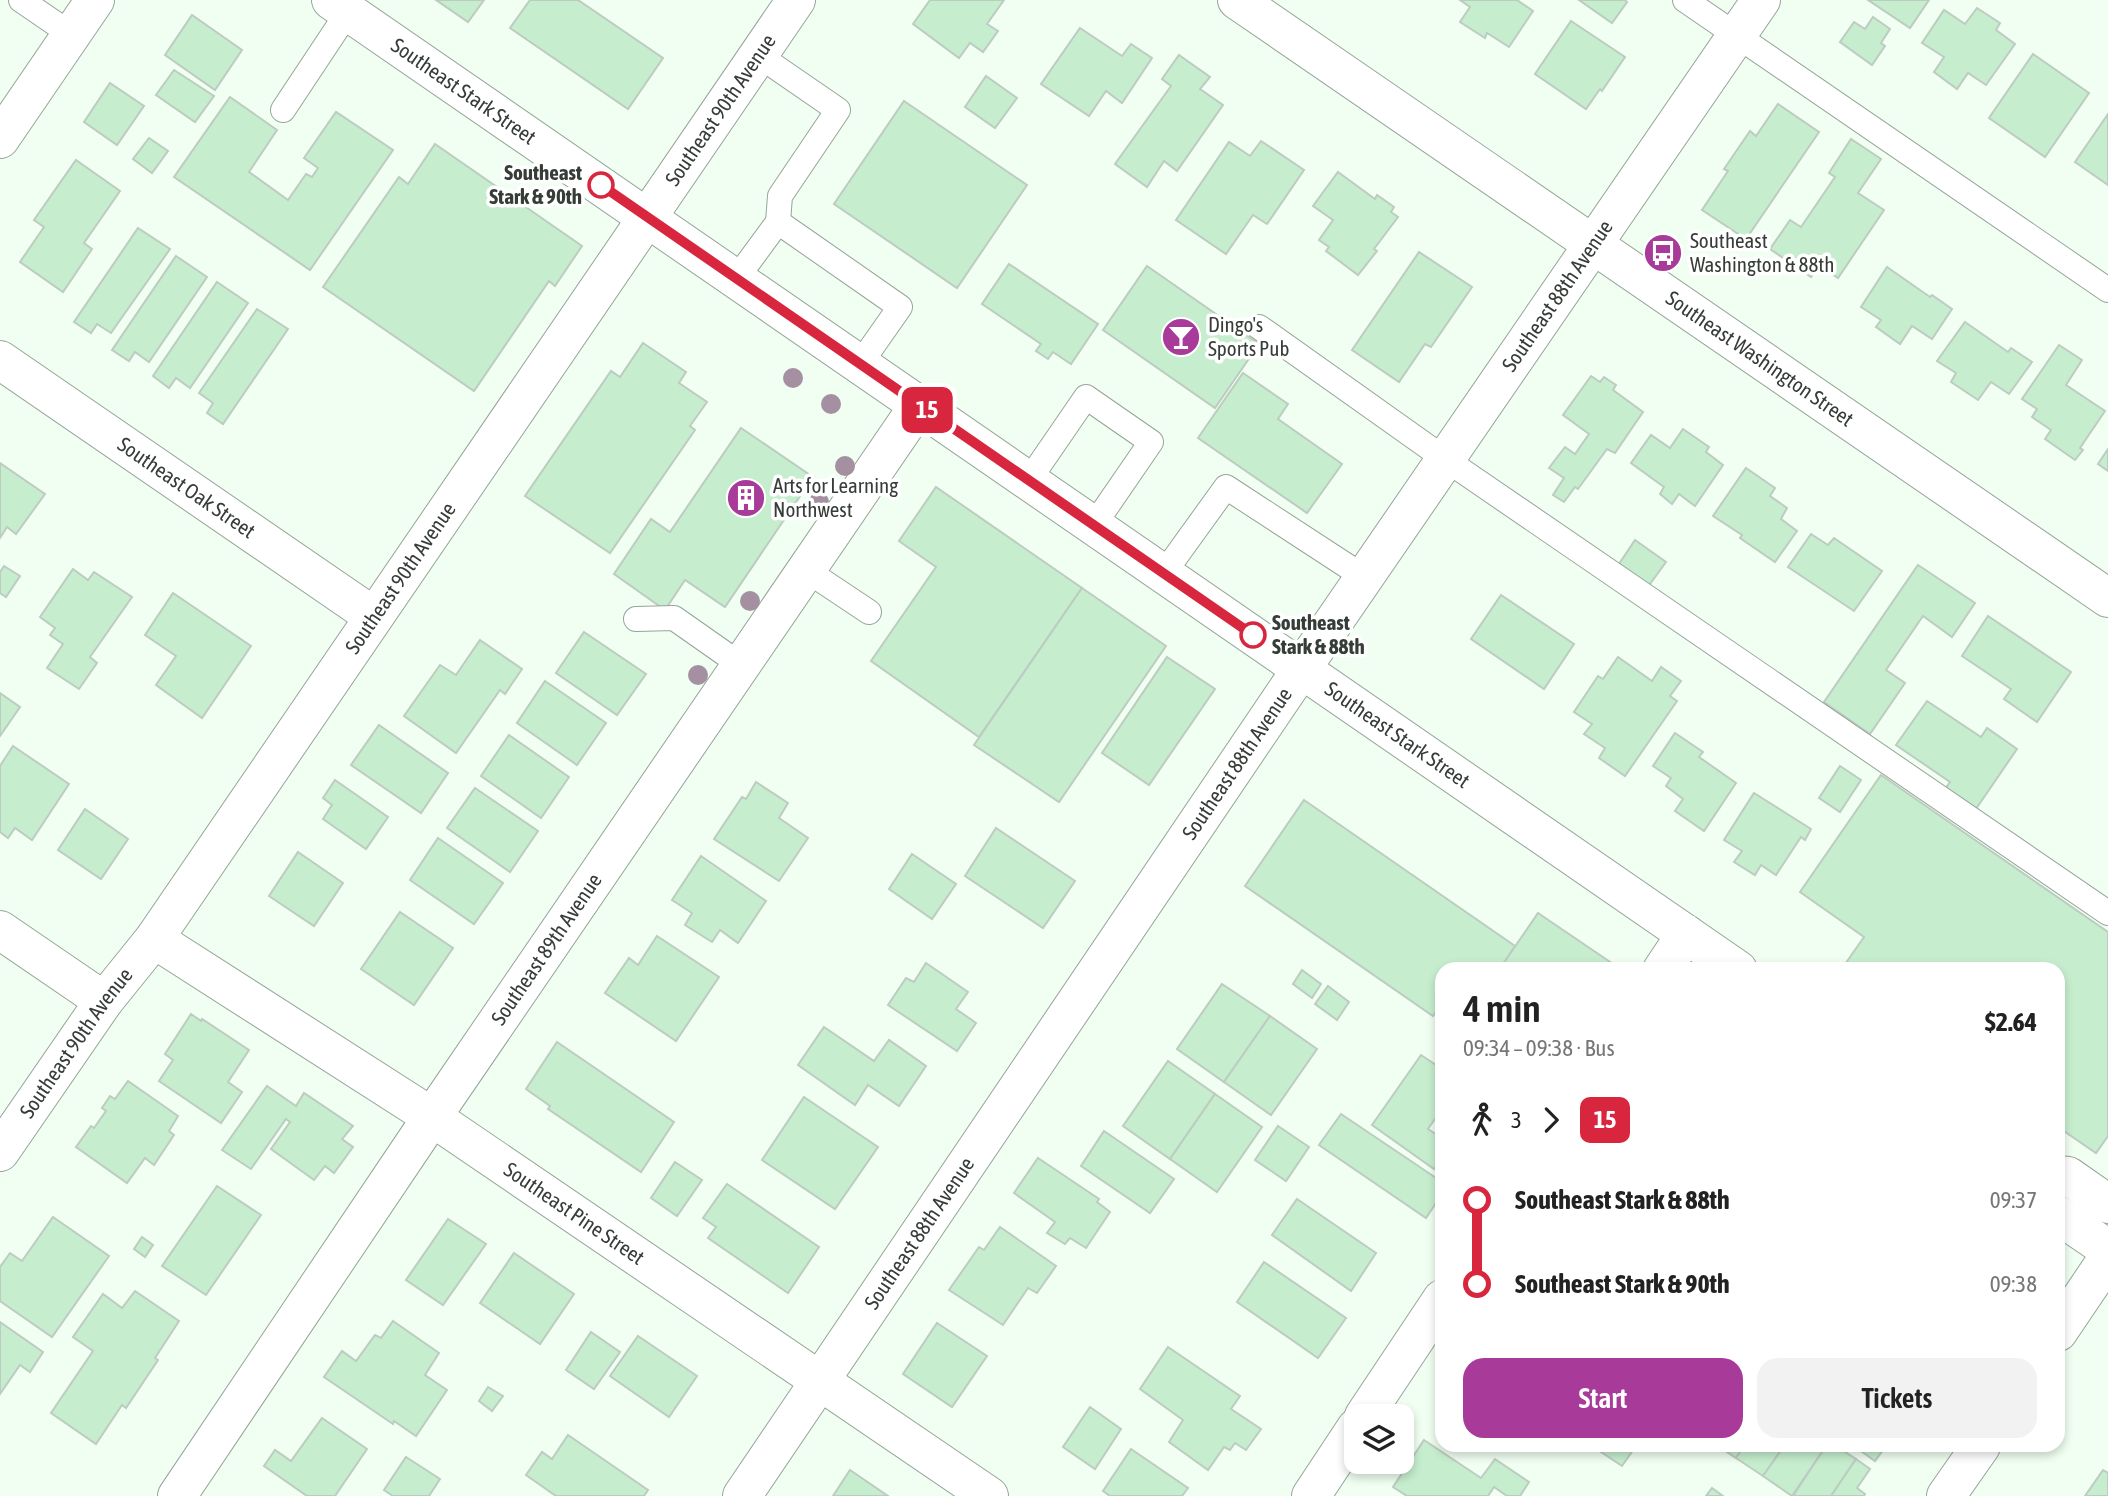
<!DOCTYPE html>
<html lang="en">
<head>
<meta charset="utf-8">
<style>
  :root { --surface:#fff; --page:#f2f2f2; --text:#222; --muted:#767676; --accent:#a83b9a }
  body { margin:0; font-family:"Asap Condensed",sans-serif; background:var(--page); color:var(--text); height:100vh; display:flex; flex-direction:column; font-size:26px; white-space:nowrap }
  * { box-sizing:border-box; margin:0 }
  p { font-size:23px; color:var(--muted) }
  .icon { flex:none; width:38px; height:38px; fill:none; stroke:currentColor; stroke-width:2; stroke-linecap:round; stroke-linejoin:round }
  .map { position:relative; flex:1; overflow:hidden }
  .side { position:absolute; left:1435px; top:962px; width:630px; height:490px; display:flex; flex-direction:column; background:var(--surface); border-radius:21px; box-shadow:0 4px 10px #0003 }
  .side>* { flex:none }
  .badge { padding:0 14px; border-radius:10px; font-size:24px; line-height:46px }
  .tools { position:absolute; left:1344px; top:1404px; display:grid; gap:14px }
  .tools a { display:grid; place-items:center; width:70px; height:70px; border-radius:14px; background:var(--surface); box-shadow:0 4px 10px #0003; font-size:35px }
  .map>.badge { position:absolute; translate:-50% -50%; box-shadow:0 0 0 4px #fff }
  .legs { display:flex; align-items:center; gap:10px; height:77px; padding:0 28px; font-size:23px }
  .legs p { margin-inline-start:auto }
  .headline { display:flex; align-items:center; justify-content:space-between; height:119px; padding:0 28px }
  h1 { font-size:38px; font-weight:600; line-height:52px }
  .action { display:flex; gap:14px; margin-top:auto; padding:14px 28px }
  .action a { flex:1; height:80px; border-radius:21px; background:var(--accent); color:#fff; font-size:28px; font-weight:600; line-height:80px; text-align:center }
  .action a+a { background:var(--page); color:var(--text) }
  ul { padding:0 28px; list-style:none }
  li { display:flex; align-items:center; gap:24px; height:84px; font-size:26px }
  li i { display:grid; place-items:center; width:10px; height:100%; margin:0 9px; background:currentColor }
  li i::after { content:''; width:18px; height:18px; margin:-9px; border:5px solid; border-radius:50%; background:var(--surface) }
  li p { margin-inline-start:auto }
  li:first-child i { background:linear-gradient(#0000 50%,currentColor 0) }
  li:last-child i { background:linear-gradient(currentColor 50%,#0000 0) }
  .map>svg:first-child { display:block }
</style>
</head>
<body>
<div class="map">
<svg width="2108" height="1496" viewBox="0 0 2108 1496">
  <rect width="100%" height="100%" fill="#f0fff2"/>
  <!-- building -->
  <g fill="#c6eece" stroke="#bdccc0" stroke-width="2">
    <polygon points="436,0 484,0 468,22"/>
    <polygon points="530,0 578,0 663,58 628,109 510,28"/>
    <polygon points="930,0 1004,0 987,24 998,31 983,52 970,43 959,58 913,24"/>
    <polygon points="1460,0 1517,0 1533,11 1509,47 1487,33 1485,38 1460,22 1470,7"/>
    <polygon points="1579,0 1625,0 1627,2 1612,23"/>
    <polygon points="1868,0 1929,0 1910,28"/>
    <polygon points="1977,8 2000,23 1996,30 2015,44 1986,85 1968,73 1957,89 1934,72 1944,57 1922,43 1944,10 1965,24"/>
    <polygon points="192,15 242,50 215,90 165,55"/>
    <polygon points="1873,17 1890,29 1881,43 1885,46 1872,65 1840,42 1854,22 1865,29"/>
    <polygon points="1571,21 1625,57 1602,91 1600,89 1586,109 1535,74"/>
    <polygon points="1080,28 1122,56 1131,44 1152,58 1122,103 1106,91 1089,116 1041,84"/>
    <polygon points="2033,54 2089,93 2045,157 1989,118"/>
    <polygon points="1179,55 1210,77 1200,89 1223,105 1177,171 1164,161 1147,187 1115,164 1171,86 1162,79"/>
    <polygon points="174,70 214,96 195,122 156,95"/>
    <polygon points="986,76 1017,98 995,128 965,107"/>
    <polygon points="110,83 144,106 117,145 84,122"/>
    <polygon points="230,97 277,130 249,172 288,200 306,174 312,177 318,168 304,158 336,112 393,150 310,270 174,177"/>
    <polygon points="904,101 1027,185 957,288 834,204"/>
    <polygon points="1778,104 1819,132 1746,239 1702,210 1728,171 1724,169 1750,131 1756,136"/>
    <polygon points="2108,114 2108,185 2075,162"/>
    <polygon points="149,138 168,151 152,173 133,159"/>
    <polygon points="1851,139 1881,159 1858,193 1884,210 1838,278 1819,265 1811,277 1770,249 1790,220 1801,227 1835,177 1829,173"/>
    <polygon points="1261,141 1304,170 1267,224 1253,215 1226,254 1176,220 1229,142 1250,156"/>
    <polygon points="435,144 582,246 555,286 549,281 474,391 323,287 399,177 408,184"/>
    <polygon points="76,160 120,191 84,243 92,249 63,292 20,262 44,227 34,220"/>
    <polygon points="1338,172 1375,199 1377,195 1394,207 1391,212 1398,217 1374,249 1377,251 1358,275 1326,251 1329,247 1319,240 1333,220 1313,206"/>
    <polygon points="138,228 170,249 111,333 97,324 91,333 74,322"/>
    <polygon points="1419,252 1472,287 1431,347 1425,344 1399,382 1352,350"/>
    <polygon points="176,256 207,277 149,362 135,352 129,361 112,350"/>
    <polygon points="1009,264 1098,324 1071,364 1053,352 1048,359 1036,351 1041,344 982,304"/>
    <polygon points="1147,266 1259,344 1215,408 1103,330"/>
    <polygon points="1887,267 1930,297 1932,295 1952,309 1932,339 1912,326 1900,344 1876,327 1881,320 1861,307"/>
    <polygon points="217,282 248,303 190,388 176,378 169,388 153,376"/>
    <polygon points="257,309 288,329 223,424 207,413 213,403 199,393"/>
    <polygon points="1965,322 2008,352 2011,348 2032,362 2009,394 1991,382 1978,400 1951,382 1956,373 1937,361"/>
    <polygon points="643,343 686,372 679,383 707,402 690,426 695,430 610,553 525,496 611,371 620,377"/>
    <polygon points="2059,345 2082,360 2066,385 2105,411 2080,448 2083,450 2075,460 2045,439 2051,430 2032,417 2037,409 2022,399"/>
    <polygon points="1243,373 1288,404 1278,419 1342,464 1307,513 1198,438"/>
    <polygon points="1591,376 1600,382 1604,377 1616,385 1613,390 1643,412 1615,453 1607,449 1578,489 1575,487 1564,502 1553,495 1564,478 1549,468 1565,447 1575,454 1589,434 1563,415"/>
    <polygon points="741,428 813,477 725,607 685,580 665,610 614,574 651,519 670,532"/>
    <polygon points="1683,429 1709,447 1706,452 1723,465 1695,506 1679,494 1672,504 1660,494 1664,487 1631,463 1651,435 1670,448"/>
    <polygon points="2108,449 2108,471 2098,464"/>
    <polygon points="0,463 45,494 16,534 7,527 0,538"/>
    <polygon points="1746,468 1775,488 1770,496 1787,508 1781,519 1797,531 1775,562 1740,538 1742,535 1713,516"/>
    <polygon points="936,487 1082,588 979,737 871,661 936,567 899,541"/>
    <polygon points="1811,534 1828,545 1834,538 1882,571 1854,611 1788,567"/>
    <polygon points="1635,540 1666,562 1647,588 1617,567"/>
    <polygon points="1918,565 1975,603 1952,637 1923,616 1886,670 1905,683 1870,734 1824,702"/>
    <polygon points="4,566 20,576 6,597 0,593 0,572"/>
    <polygon points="73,569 88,580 94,572 132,597 90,657 97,663 79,689 47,668 63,644 50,635 55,628 40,617"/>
    <polygon points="1082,588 1166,646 1059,802 974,745"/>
    <polygon points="173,593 251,646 202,718 156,685 176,656 145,635"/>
    <polygon points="1501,595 1574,644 1544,689 1471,639"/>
    <polygon points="1988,616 2071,672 2037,722 2004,699 2011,689 1962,656"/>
    <polygon points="584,632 646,674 617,715 556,673"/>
    <polygon points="480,640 522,669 505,694 500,690 456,753 404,716 440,665 456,675"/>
    <polygon points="1167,657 1215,689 1149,785 1102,753"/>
    <polygon points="1618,657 1652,681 1661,667 1681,681 1670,696 1677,701 1625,776 1599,758 1605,748 1584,734 1592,724 1574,712 1598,676 1603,679"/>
    <polygon points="545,681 606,723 577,765 517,723"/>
    <polygon points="0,693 20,707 0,736"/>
    <polygon points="1927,701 1981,737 1987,728 2017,749 1976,809 1945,789 1950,782 1896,745"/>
    <polygon points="379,725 448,773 421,813 351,765"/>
    <polygon points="1675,733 1703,752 1699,757 1736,783 1704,831 1675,811 1683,799 1666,786 1671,778 1653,766"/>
    <polygon points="509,735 569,777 541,818 481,776"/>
    <polygon points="13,746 69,784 32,840 15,828 8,838 0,832 0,766"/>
    <polygon points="1840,766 1861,780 1840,812 1819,798"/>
    <polygon points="1881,775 2108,932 2108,1136 2096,1153 2058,1127 2058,970 1841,970 1864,937 1800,892"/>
    <polygon points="335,780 388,817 366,849 323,819 332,805 323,798"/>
    <polygon points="756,782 788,803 779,818 808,838 779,881 714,839 742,797 746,799"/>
    <polygon points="475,788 538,831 510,872 447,828"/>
    <polygon points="1754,793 1811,829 1805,840 1801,837 1776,875 1761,865 1755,875 1734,862 1742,851 1724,840"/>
    <polygon points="1304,800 1515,946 1499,970 1442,970 1442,1014 1437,1010 1433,1016 1245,886"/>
    <polygon points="85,809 128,839 101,879 58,850"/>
    <polygon points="996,828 1075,881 1043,928 965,876"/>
    <polygon points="438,838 503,883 474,924 410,880"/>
    <polygon points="298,852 343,883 314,926 269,896"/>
    <polygon points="912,854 956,884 932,919 889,889"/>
    <polygon points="701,856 766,901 738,943 720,930 712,942 685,925 692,913 672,900"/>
    <polygon points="400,912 453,948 414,1005 361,969"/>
    <polygon points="1538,913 1616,966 1613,970 1499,970"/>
    <polygon points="657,936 719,977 676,1041 605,993 629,958 638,965"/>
    <polygon points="926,963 968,992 956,1009 976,1023 957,1051 888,1005 906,978 914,982"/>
    <polygon points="1302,970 1321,984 1312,998 1293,984"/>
    <polygon points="1222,984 1270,1016 1224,1082 1177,1049"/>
    <polygon points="1328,986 1349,1002 1337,1020 1315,1004"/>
    <polygon points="191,1014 201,1021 202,1019 249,1050 228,1082 242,1092 221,1123 159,1081 173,1060 165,1054"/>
    <polygon points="1270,1016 1317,1049 1271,1115 1224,1082"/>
    <polygon points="824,1027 874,1061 889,1040 926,1066 899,1106 868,1085 855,1105 798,1065"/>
    <polygon points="557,1042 674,1122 641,1172 548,1109 550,1106 526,1089"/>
    <polygon points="1421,1055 1442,1069 1442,1123 1435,1119 1428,1129 1442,1138 1442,1157 1434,1169 1372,1125"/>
    <polygon points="1168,1061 1215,1094 1170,1159 1123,1126"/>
    <polygon points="128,1081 178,1116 169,1131 174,1135 154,1165 145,1158 127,1183 76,1147 91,1126 94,1128 106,1111 102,1108 110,1096 115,1099"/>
    <polygon points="267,1086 296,1106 304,1093 353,1126 342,1139 353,1147 334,1173 325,1166 314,1180 271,1149 290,1122 286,1119 251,1169 222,1150"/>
    <polygon points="1215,1094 1262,1127 1217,1192 1170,1159"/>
    <polygon points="804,1097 878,1147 835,1209 762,1160"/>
    <polygon points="1341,1114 1442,1182 1442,1194 1426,1218 1319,1145"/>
    <polygon points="1278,1126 1309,1147 1286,1181 1255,1160"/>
    <polygon points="1104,1131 1174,1179 1150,1213 1081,1166"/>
    <polygon points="1038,1158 1099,1199 1097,1202 1110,1212 1086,1248 1070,1238 1065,1244 1047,1233 1055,1222 1014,1193"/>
    <polygon points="675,1162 702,1180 677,1216 651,1198"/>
    <polygon points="727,1184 819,1247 788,1293 708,1238 716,1227 703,1218"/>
    <polygon points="217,1186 261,1215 206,1295 162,1266"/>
    <polygon points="1297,1199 1376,1253 1351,1291 1272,1235"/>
    <polygon points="53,1217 109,1256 52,1337 0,1301 0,1267 10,1253 22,1261"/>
    <polygon points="448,1219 486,1244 443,1305 406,1280"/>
    <polygon points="1000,1227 1056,1266 1037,1293 1028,1288 1003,1325 949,1290 979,1247 984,1250"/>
    <polygon points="142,1237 153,1245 145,1257 134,1249"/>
    <polygon points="514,1253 574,1294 540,1344 480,1303"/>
    <polygon points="1264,1262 1346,1318 1318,1358 1237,1302"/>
    <polygon points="135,1291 179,1321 155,1358 158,1360 126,1408 122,1405 96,1444 51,1413 93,1351 73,1337 103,1294 122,1308"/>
    <polygon points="393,1321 439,1353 425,1375 447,1390 416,1436 394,1421 393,1424 324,1377 342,1351 356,1361 375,1335 381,1338"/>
    <polygon points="0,1322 43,1352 30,1372 20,1365 0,1394"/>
    <polygon points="937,1323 987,1356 952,1407 903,1374"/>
    <polygon points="591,1332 620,1352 594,1389 566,1370"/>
    <polygon points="638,1336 697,1376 669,1417 610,1376"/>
    <polygon points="1168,1347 1240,1396 1231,1409 1261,1429 1246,1450 1235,1443 1230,1450 1224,1447 1208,1470 1169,1442 1183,1420 1140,1389"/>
    <polygon points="488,1387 503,1396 492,1411 479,1401"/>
    <polygon points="1090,1407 1121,1429 1095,1469 1063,1447"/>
    <polygon points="322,1418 367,1449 335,1496 307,1496 264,1466 275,1450 291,1461"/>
    <polygon points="568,1435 648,1490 644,1496 556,1496 526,1475 542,1452 552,1459"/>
    <polygon points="1424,1440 1481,1478 1495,1459 1529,1482 1520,1496 1507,1496 1494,1487 1488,1496 1407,1496 1393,1487"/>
    <polygon points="1592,1446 1636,1446 1622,1466"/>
    <polygon points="1718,1446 1744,1446 1736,1458"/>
    <polygon points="1744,1446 1784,1446 1763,1476 1736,1458"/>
    <polygon points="1784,1446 1826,1446 1792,1496 1763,1476"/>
    <polygon points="1826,1446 1836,1446 1856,1459 1831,1496 1793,1496"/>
    <polygon points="1864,1446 1886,1446 1875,1461 1861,1451"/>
    <polygon points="1131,1449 1188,1488 1182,1496 1110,1496 1103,1491"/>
    <polygon points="406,1457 440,1479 429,1496 393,1496 384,1490"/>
    <polygon points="1856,1459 1870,1469 1857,1488 1865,1494 1864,1496 1831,1496"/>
    <polygon points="850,1470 888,1496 833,1496"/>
    <polygon points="2103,1470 2108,1473 2108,1496 2085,1496"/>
    <polygon points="1712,1488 1723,1496 1706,1496"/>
  </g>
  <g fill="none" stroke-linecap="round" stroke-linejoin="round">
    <!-- lane casing -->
    <g stroke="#96a499" stroke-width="26">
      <g id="lane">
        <polyline points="21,0 72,35"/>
        <polyline points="1685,0 2108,290"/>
        <polyline points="758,55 838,110 780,196 778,222"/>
        <polyline points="283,110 348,12"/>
        <polyline points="736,279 778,222 900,307 860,364"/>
        <polyline points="1259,327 1445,459 2108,913"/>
        <polyline points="1029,480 1086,397 1151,442 1094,525"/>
        <polyline points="806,570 869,612"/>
        <polyline points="1164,573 1226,487 1364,577"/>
        <polyline points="636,619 674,618 741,665"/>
      </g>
    </g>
    <!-- street casing -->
    <g stroke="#96a499" stroke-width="40">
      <g id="street">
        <polyline points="0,139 95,0"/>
        <path id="s1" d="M0,360L373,616"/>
        <polyline points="0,930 104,1001"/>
        <path id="s2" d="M154,939L432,1117L989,1496"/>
        <polyline points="1662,970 1686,934"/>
        <path id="s3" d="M0,1152L104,1001L154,939L796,0"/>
        <polyline points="2058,1332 2108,1258"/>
        <polyline points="1364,1416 1442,1299"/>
        <path id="s4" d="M177,1496L432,1117L919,405"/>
        <path id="s5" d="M742,1496L1302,668L1761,0"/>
        <polyline points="1311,1496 1356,1428"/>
        <polyline points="1946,1496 1981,1446"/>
      </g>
    </g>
    <!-- secondary casing -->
    <g stroke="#96a499" stroke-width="40">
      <g id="secondary">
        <path id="s6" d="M331,0L1738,970"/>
        <path id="s7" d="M1237,0L2108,598"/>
        <polyline points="2058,1175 2068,1176 2108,1204"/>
        <polyline points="2058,1215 2108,1249"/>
      </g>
    </g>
    <!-- lane -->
    <use href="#lane" stroke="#fff" stroke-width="24"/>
    <!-- street -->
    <use href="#street" stroke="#fff" stroke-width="38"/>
    <!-- secondary -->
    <use href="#secondary" stroke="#fff" stroke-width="38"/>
  </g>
  <!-- trees -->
  <g fill="#a490a0">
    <circle cx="793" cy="378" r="10"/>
    <circle cx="831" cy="404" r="10"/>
    <circle cx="845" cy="466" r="10"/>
    <circle cx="819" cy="502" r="10"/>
    <circle cx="750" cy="601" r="10"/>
    <circle cx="698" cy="675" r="10"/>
  </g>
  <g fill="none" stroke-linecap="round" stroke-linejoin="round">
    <!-- line-1 casing -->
    <g stroke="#fff" stroke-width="16">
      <polyline id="line-1" points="601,185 1253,635"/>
    </g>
    <!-- line-1 -->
    <use href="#line-1" stroke="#d7263d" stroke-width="10"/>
  </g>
  <!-- icons -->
  <defs>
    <g id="bus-disc" transform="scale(2.0125)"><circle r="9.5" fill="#a83b9a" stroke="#fff"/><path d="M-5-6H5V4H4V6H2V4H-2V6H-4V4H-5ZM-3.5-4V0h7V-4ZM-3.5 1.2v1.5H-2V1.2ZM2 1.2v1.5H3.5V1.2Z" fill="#fff"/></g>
    <g id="bar-disc" transform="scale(2.0125)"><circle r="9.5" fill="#a83b9a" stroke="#fff"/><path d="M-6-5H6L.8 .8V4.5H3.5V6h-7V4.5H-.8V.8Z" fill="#fff"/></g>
    <g id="building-disc" transform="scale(2.0125)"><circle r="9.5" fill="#a83b9a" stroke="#fff"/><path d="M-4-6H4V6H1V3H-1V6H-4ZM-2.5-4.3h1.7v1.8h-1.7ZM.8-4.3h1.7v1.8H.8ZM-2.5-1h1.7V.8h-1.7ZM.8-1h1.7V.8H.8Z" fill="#fff"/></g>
  </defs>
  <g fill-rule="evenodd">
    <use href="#bus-disc" x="1663" y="253"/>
    <use href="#bar-disc" x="1181" y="337"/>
    <use href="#building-disc" x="746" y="498"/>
  </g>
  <!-- markers -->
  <g fill="#fff" stroke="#d7263d" stroke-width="3.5">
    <circle cx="601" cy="185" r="12"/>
    <circle cx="1253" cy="635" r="12"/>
  </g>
  <g text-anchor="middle" stroke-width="7" stroke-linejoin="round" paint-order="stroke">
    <!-- street labels -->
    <g font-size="21" fill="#363c37" stroke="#fff">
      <text dy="7" stroke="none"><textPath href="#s6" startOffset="161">Southeast Stark Street</textPath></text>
      <text dy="7" stroke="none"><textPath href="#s3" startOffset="1267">Southeast 90th Avenue</textPath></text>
      <text dy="7" stroke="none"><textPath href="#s5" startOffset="1451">Southeast 88th Avenue</textPath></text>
      <text dy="7" stroke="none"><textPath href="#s7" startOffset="634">Southeast Washington Street</textPath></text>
      <text dy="7" stroke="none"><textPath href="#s1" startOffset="226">Southeast Oak Street</textPath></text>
      <text dy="7" stroke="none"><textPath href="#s3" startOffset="700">Southeast 90th Avenue</textPath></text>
      <text dy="7" stroke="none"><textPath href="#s6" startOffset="1295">Southeast Stark Street</textPath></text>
      <text dy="7" stroke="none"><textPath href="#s5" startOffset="884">Southeast 88th Avenue</textPath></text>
      <text dy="7" stroke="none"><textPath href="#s4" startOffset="660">Southeast 89th Avenue</textPath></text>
      <text dy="7" stroke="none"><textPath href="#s3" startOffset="133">Southeast 90th Avenue</textPath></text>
      <text dy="7" stroke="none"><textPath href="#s2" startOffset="502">Southeast Pine Street</textPath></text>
      <text dy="7" stroke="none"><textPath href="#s5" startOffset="317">Southeast 88th Avenue</textPath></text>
    </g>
    <!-- stop labels -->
    <g font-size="21" font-weight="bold" fill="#363c37" stroke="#fff" text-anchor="end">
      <text x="582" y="180">Southeast<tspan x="582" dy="24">Stark &amp; 90th</tspan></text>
      <text x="1272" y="630" text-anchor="start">Southeast<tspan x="1272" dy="24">Stark &amp; 88th</tspan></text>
    </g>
    <!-- poi labels -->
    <g font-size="21" fill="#363c37" stroke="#fff" text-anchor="start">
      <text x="1690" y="248">Southeast<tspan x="1690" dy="24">Washington &amp; 88th</tspan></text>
      <text x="1208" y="332">Dingo's<tspan x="1208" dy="24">Sports Pub</tspan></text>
      <text x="773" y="493">Arts for Learning<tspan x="773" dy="24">Northwest</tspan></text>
    </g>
  </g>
</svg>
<div class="tools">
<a><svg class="icon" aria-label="layers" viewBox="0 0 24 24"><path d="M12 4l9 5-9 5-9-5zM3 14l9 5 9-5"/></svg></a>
</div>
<b class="badge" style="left:927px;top:410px;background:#d7263d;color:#fff">15</b>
<section class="side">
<div class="headline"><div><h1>4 min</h1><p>09:34 – 09:38 · Bus</p></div><b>$2.64</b></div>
<div class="legs"><svg class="icon" aria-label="walk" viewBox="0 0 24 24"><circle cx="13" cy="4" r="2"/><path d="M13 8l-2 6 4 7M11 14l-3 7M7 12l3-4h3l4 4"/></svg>3<svg class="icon" aria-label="forward" viewBox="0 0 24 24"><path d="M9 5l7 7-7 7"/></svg><b class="badge" style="background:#d7263d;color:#fff">15</b></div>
<ul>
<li><i style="color:#d7263d"></i><b>Southeast Stark &amp; 88th</b><p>09:37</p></li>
<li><i style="color:#d7263d"></i><b>Southeast Stark &amp; 90th</b><p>09:38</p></li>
</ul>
<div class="action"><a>Start</a><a>Tickets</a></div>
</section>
</div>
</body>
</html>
